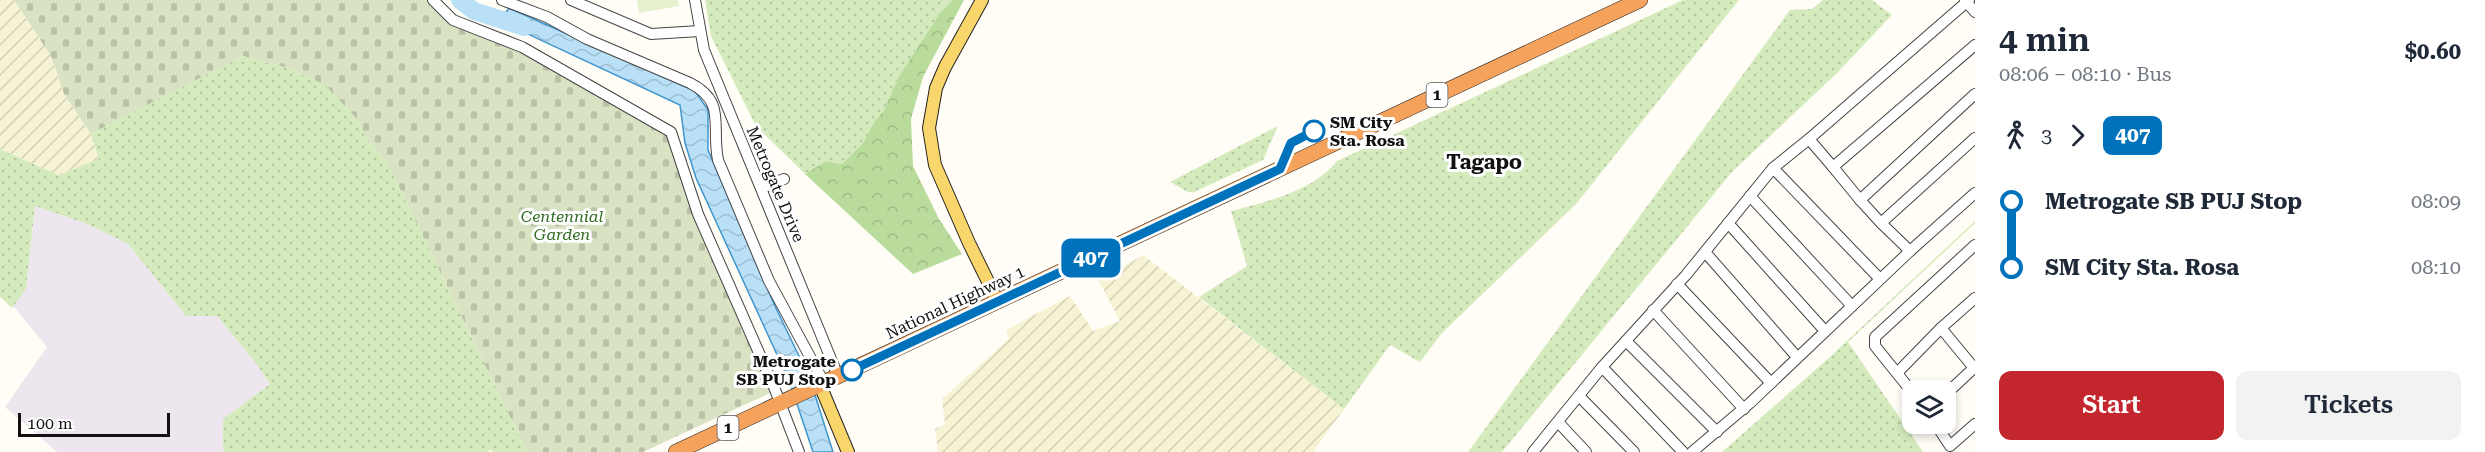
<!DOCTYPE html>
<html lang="en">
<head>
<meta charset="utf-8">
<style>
  :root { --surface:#fff; --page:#f2f2f3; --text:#1f2937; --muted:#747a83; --accent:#c4262e }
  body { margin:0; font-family:"Roboto Serif",serif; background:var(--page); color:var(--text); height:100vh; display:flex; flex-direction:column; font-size:22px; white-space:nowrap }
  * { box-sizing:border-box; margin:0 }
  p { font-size:20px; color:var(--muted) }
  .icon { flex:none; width:33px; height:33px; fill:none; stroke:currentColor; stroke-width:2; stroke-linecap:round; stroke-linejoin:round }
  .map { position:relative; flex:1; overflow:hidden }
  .details { display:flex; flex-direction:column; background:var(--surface); width:510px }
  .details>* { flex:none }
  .badge { padding:0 12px; border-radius:9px; font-size:21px; line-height:39px }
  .tools { position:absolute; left:1902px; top:380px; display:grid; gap:12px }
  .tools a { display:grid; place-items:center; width:54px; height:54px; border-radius:12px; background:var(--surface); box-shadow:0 3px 9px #0003; font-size:30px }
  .scale { position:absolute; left:18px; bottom:15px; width:152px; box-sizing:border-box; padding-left:6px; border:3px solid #111; border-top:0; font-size:16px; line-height:21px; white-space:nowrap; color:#111; -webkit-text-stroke:4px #fff; paint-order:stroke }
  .map>.badge { position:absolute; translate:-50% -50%; box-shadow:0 0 0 3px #fff }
  .legs { display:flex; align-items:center; gap:9px; height:66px; padding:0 24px; font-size:20px }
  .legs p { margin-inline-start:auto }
  .head { display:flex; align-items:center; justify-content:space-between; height:102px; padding:0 24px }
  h1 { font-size:33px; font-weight:600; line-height:45px }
  .cta { display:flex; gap:12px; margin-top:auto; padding:12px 24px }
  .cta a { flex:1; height:69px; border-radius:12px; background:var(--accent); color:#fff; font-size:24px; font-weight:600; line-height:69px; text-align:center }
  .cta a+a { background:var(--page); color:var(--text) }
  ul { padding:0 24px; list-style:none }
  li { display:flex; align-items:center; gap:21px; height:66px; font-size:22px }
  li i { display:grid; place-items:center; width:9px; height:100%; margin:0 8px; background:currentColor }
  li i::after { content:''; width:15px; height:15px; margin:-8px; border:4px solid; border-radius:50%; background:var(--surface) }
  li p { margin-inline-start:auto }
  li:first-child i { background:linear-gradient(#0000 50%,currentColor 0) }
  li:last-child i { background:linear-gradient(currentColor 50%,#0000 0) }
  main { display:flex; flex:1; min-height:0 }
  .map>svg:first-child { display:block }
</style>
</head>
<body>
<main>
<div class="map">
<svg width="1975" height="452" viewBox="0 0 1975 452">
  <defs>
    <pattern id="farmland-furrows" width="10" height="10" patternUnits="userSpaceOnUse" patternTransform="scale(1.5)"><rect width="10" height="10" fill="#f6f3d4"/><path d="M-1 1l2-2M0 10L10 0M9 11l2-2" fill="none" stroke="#d2cfb5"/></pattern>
    <pattern id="green-dots" width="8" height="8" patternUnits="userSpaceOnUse" patternTransform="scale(1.5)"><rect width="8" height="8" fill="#d5ebbd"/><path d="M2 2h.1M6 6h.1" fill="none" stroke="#b6c8a1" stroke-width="1.8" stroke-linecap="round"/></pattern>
    <pattern id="forest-crowns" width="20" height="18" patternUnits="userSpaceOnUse" patternTransform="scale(1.5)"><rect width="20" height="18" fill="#b9dc9c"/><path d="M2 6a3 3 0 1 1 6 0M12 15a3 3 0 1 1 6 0" fill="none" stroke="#9ebc85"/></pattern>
    <pattern id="cemetery-stones" width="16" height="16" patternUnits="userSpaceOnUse" patternTransform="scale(1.5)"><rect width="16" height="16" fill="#d9e3c4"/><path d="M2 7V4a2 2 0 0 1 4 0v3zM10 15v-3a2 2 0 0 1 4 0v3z" fill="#b9c2a7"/></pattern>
    <pattern id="water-waves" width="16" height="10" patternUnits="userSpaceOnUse" patternTransform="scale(1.5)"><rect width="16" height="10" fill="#b9e0f7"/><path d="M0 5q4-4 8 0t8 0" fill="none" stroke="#9ebfd3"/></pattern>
  </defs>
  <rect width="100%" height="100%" fill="#fffdf5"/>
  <!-- industrial -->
  <polygon fill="#eee6ef" points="35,206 85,223 128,244 186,316 217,316 255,362 270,384 223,419 223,448 225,452 57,452 5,407 47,347 13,306 26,289"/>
  <!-- farmland -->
  <g fill="url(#farmland-furrows)">
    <polygon points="0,0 14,0 51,56 64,94 91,134 99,159 58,175 0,149"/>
    <polygon points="1143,255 1344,409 1313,452 938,452 935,429 945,424 942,399 1009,339 1006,330 1070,296 1093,331 1120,321 1099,281"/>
  </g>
  <!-- green -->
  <g fill="url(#green-dots)">
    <polygon points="705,0 953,0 940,13 899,76 884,110 874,122 863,143 842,164 826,161 805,174 756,126 711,36"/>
    <path d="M1683,0H1739L1576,204L1442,333L1420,362L1390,345L1344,409L1199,297L1247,266L1231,211C1267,202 1313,191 1337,161Z"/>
    <polygon points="1823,0 1872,0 1892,15 1837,73 1732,172 1502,452 1468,452 1790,10 1812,9"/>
    <polygon points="243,56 288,68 325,85 356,118 367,139 388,164 527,452 493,452 491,450 487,452 225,452 223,448 223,419 270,384 255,362 217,316 186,316 128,244 85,223 35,206 26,289 12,308 0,297 0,149 58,175 99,159 91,134"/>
    <polygon points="1278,126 1263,160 1194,192 1188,192 1170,182"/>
    <polygon points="1975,221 1975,223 1848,342 1923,452 1722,452 1831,356"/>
  </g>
  <!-- forest -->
  <polygon fill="url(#forest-crowns)" points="953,0 964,0 923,77 911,119 913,166 939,219 962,254 913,274 805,174 826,161 842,164 863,143 874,122 884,110 899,76 940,13"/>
  <!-- cemetery -->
  <polygon fill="url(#cemetery-stones)" points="14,0 430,0 452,22 524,45 665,131 770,393 643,452 527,452 388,164 367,139 356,118 325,85 288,68 243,56 91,134 64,94 51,56"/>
  <!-- pitch -->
  <polygon fill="#e6f2cf" points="637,0 678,0 679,6 639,13"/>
  <!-- water -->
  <polygon fill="url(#water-waves)" stroke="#3f96cf" stroke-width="1.5" points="509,8 695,91 708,110 708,150 774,304 810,379 833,452 813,452 790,383 696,178 685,143 680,105 500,21"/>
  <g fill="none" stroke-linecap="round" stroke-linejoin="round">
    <!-- river -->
    <polyline stroke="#b9e0f7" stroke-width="18" points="460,0 474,11 524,27"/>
    <!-- minor casing -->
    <g stroke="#444" stroke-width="12">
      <g id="minor">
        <polyline points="433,0 453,20 522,47 671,132 698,214 774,387 799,452"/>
        <path d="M502,0L547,17L587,39L690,83C727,102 711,125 718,160L769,281L822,379L820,385"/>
        <polyline points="571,0 651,34 700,31"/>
        <polyline points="695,0 704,50 838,376"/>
        <polyline points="1965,0 1975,12"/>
        <polyline points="1975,138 1881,223 1910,251 1975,193"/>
        <polyline points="1833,167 1809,139 1969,0"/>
        <polyline points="1773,168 1880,279"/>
        <polyline points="762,188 784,179"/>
        <polyline points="1750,196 1852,306"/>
        <polyline points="1860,200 1833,167 1975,45"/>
        <polyline points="1728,223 1825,331"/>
        <polyline points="1881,223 1860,200 1975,94"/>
        <polyline points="1705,252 1797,357"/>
        <polyline points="1677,284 1771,383"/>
        <polyline points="1653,310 1744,409"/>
        <polyline points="1941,328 1974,368"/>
        <polyline points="1626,341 1717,432"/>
        <polyline points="1602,367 1683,452"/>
        <polyline points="1897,373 1941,328 1975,298"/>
        <polyline points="1912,392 1875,346 1875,337 1975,245"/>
        <polyline points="1946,394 1975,367"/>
        <polyline points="1580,397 1634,452"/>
        <polyline points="1558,422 1586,452"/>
        <polyline points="1935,423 1950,446 1975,424"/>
        <polyline points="1533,452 1602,367 1686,275 1773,168 1809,139"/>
        <polyline points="1692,452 1750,403 1910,251"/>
      </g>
    </g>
    <!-- major casing -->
    <g stroke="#222" stroke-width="14">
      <g id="major">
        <polyline points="982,0 945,67 936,88 929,128 935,165 969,243 998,302"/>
        <polyline points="820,385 848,452"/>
      </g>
    </g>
    <!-- highway casing -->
    <g stroke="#222" stroke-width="16">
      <polyline id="highway" points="676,452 1640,0"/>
    </g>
    <!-- minor -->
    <use href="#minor" stroke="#fff" stroke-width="10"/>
    <!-- major -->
    <use href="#major" stroke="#f9d66b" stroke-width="12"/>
    <!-- highway -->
    <use href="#highway" stroke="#f5a25d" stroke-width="15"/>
  </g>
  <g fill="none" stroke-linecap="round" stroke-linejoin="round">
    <!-- line-1 casing -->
    <g stroke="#fff" stroke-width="14">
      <polyline id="line-1" points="852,370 1280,169 1291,143 1314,131"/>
    </g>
    <!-- line-1 -->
    <use href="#line-1" stroke="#0072bc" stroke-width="9"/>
  </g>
  <!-- markers -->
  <g fill="#fff" stroke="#0072bc" stroke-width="3">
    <circle cx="1314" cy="131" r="10"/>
    <circle cx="852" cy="370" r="10"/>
  </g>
  <g text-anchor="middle" stroke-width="6" stroke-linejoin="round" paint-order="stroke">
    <!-- shield labels -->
    <g fill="#fff" stroke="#585858" stroke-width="1.5">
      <rect x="1426.5" y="83" width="21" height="24" rx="4.5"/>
      <rect x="717.5" y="416" width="21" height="24" rx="4.5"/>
    </g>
    <g font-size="15" font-weight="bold" fill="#111">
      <text x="1437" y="100">1</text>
      <text x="728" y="433">1</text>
    </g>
    <!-- stop labels -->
    <g font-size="16" font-weight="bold" fill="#111" stroke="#fff" text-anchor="start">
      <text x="1330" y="128">SM City<tspan x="1330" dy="18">Sta. Rosa</tspan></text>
      <text x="836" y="367" text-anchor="end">Metrogate<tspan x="836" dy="18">SB PUJ Stop</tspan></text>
    </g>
    <!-- street labels -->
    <g font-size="16" fill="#111" stroke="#fff">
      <text transform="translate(776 184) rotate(67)" y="6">Metrogate Drive</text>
      <text transform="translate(955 302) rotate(-25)" y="6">National Highway 1</text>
    </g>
    <!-- park labels -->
    <g font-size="16" font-style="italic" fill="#2f6b1f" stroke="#fff">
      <text x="562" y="222">Centennial<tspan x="562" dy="18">Garden</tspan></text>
    </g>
    <!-- quarter labels -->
    <g font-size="20" font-weight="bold" fill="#111" stroke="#fff">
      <text x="1484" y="169">Tagapo</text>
    </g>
  </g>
</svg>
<div class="tools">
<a><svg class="icon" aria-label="layers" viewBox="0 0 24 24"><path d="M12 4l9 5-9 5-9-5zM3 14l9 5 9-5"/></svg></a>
</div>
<div class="scale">100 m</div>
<b class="badge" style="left:1091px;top:258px;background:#0072bc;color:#fff">407</b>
</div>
<section class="details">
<div class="head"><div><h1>4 min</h1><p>08:06 – 08:10 · Bus</p></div><b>$0.60</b></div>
<div class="legs"><svg class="icon" aria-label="walk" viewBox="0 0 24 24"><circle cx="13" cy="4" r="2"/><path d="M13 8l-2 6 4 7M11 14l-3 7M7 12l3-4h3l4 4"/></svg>3<svg class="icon" aria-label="forward" viewBox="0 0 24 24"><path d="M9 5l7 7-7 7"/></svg><b class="badge" style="background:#0072bc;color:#fff">407</b></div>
<ul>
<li><i style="color:#0072bc"></i><b>Metrogate SB PUJ Stop</b><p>08:09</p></li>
<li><i style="color:#0072bc"></i><b>SM City Sta. Rosa</b><p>08:10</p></li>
</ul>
<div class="cta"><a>Start</a><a>Tickets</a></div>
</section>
</main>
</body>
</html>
